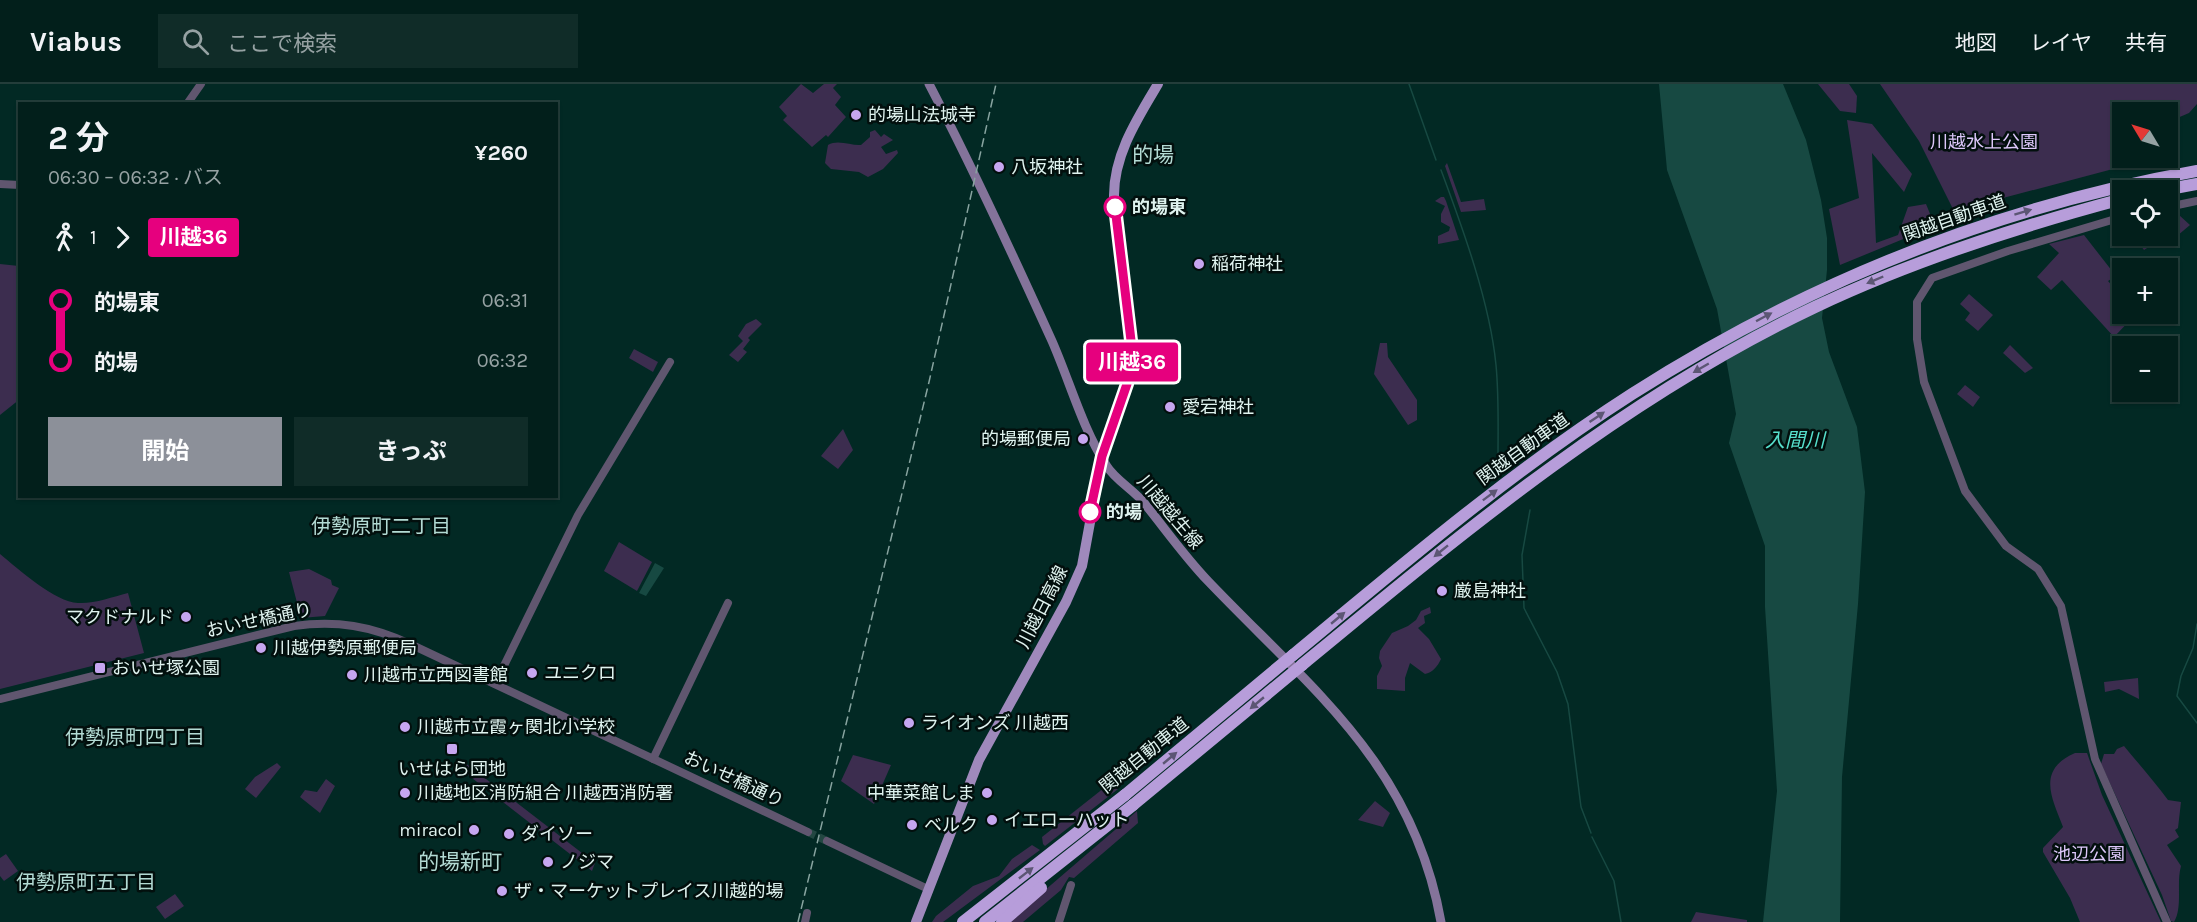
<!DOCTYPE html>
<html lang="ja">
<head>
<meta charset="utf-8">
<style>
  :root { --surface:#021f1b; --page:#102c28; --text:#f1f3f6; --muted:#96a2a3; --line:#233d3a; --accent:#8c9099 }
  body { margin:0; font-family:Karla,"Noto Sans JP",sans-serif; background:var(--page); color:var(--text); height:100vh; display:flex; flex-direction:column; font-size:22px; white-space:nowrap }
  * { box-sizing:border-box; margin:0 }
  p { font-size:20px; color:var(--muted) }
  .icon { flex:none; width:33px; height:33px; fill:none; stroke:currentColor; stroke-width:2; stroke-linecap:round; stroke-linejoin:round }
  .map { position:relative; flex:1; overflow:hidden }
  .details { position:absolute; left:18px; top:18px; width:540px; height:396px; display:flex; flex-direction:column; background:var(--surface); border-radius:0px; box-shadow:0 2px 4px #0004,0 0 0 2px var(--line) }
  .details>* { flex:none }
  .badge { padding:0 12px; border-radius:4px; font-size:21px; line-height:39px }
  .needle { width:39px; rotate:308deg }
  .buttons { position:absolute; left:2112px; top:18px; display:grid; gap:12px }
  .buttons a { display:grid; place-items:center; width:66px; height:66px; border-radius:0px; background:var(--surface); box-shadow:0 2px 4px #0004,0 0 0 2px var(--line); font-size:30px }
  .map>.badge { position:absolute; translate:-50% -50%; box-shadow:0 0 0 3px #fff }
  .legs { display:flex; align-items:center; gap:9px; height:66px; padding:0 30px; font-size:20px }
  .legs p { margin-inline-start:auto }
  .overview { display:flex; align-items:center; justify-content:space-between; height:102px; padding:0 30px }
  h1 { font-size:33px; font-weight:700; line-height:45px }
  .button { display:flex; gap:12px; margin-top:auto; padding:12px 30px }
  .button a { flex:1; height:69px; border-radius:0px; background:var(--accent); color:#fff; font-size:24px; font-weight:700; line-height:69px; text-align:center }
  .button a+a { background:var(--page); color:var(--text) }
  ul { padding:0 30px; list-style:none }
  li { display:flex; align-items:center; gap:21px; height:60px; font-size:22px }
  li i { display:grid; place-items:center; width:9px; height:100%; margin:0 8px; background:currentColor }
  li i::after { content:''; width:15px; height:15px; margin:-8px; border:4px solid; border-radius:50%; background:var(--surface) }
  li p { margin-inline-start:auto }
  li:first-child i { background:linear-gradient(#0000 50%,currentColor 0) }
  li:last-child i { background:linear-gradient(currentColor 50%,#0000 0) }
  header { display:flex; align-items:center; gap:36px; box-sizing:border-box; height:84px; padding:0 30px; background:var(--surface); border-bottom:2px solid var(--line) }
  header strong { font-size:28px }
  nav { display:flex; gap:33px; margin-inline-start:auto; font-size:21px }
  .search { width:420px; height:54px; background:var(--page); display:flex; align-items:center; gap:15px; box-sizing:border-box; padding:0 21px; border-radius:0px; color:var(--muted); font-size:22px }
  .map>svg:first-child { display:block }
</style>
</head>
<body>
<header>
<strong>Viabus</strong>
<div class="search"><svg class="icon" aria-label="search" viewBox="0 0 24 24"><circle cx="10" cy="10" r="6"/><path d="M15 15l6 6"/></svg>ここで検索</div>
<nav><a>地図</a><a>レイヤ</a><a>共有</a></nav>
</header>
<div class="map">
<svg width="2197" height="838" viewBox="0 0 2197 838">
  <rect width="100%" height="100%" fill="#022924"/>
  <!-- green -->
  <g fill="#3c2d4f">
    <polygon points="801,0 813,9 824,0 837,0 833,4 841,13 835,21 846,33 828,53 826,51 812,63 783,36 787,32 779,23"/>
    <polygon points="1818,0 1849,0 1857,12 1856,29 1840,27"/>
    <polygon points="1880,0 2197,0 2197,20 2189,29 2168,38 2168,28 2122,28 2122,74 2133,74 2128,81 1954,127 1919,57"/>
    <polygon points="1847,36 1872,40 1912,90 1904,108 1872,69 1876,159 1898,151 1908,123 1926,120 1935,142 1840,181 1829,125 1859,114"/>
    <path d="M875,46L881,53L884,50L893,56L881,63L886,70L897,66L898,69L883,85L868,93L859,88L831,85L825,79L828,61C838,55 852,62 861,61L870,53V48Z"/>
    <polygon points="1447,79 1461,118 1484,115 1486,126 1461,128 1445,82"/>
    <polygon points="1441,113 1444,113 1446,117 1459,156 1438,160 1438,152 1449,147 1450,143 1441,138 1441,130 1445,122 1435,117"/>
    <polygon points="2179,131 2190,141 2177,152 2161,155 2144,166 2138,158 2132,160 2127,152 2168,152 2168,135"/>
    <polygon points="2084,151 2116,192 2108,197 2122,213 2122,230 2136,230 2114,253 2062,196 2051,206 2037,193 2059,169 2049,160"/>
    <polygon points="0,180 19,182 20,315 0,331"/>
    <polygon points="1969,210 1993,231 1978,247 1965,236 1970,229 1960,220"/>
    <polygon points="756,235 762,240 748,254 750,256 743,265 747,268 738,278 729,271 743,257 738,252 746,240"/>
    <polygon points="1380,259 1387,259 1388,273 1417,316 1417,336 1408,341 1374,290"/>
    <polygon points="2010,261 2033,284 2025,289 2003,269"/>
    <polygon points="634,265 658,278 653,288 629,274"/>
    <polygon points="1965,301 1980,313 1973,323 1957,310"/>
    <polygon points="843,345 853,366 838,385 821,372"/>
    <polygon points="619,458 652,478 637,507 604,487"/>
    <path d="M0,470C18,485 55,518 78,519C94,520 112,513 128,509L144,569L0,605Z"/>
    <polygon points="309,485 331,496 332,501 339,504 325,532 301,534 289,488"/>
    <path d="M1430,523L1431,529L1424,532L1425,539L1418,544L1429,555L1441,575C1438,582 1432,589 1425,590L1410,579L1405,594V607L1377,605V592L1382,582L1379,574L1380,567L1392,549L1408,542L1416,536L1421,527Z"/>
    <polygon points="2138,594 2139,615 2119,605 2105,608 2104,598"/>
    <path d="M2124,662C2138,679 2154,697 2168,716L2181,718L2178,744L2175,746L2179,753L2167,761L2181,782C2176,799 2183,823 2174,838L2171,837L2162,811L2101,680L2104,670H2114L2117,665Z"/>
    <path d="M2075,669H2087L2102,711L2161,838H2080L2070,814L2043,768V764L2063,743C2052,714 2036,686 2075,669Z"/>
    <polygon points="853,671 891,681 874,720 841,697"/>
    <polygon points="464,678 595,779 592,787 459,684"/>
    <polygon points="277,679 281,683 256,714 245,705 255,693"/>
    <polygon points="326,695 335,702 320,729 300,713 305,706 317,708"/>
    <polygon points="1109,700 1118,705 1045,762 1043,760 1042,753"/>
    <polygon points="1375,717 1390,729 1383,743 1358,736"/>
    <polygon points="1137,727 1138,739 1074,794 1069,793 1061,806 1023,838 1008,838"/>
    <polygon points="1032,761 1040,766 943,838 932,838 936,832 973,802 999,792 1012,775"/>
    <polygon points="6,770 18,787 4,797 0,792 0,774"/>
    <polygon points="175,810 184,822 165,835 156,823"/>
    <polygon points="1696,828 1747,836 1747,838 1691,838"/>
  </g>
  <!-- water -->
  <g fill="#174942">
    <polygon points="1659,0 1783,0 1806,56 1821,116 1827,154 1827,186 1822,234 1829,268 1857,343 1865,408 1858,520 1842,693 1840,838 1763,838 1777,707 1765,523 1765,462 1729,359 1736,330 1717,225 1667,86"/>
    <polygon points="655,479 664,484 646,512 639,509"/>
  </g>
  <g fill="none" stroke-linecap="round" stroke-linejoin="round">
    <!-- stream -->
    <g stroke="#174942" stroke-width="1.5">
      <polyline points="1409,0 1436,76"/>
      <path d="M1441,86C1463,145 1490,219 1496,281C1499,312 1498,343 1498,373"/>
      <polyline points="1530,426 1522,471 1524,524 1557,588 1568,620 1581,723 1591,749"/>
      <polyline points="2197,540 2193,564 2181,592 2177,612 2197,639"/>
      <polyline points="1592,753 1614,797 1621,838"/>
    </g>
    <!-- tertiary-tunnel -->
    <polyline stroke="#234742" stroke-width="8" stroke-dasharray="8 4" stroke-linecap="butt" points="808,748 827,757"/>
    <!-- tertiary -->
    <g stroke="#60566f" stroke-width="8">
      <polyline points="187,20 201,0"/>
      <polyline points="0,100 20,101"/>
      <polyline points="2168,123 2197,117"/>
      <polyline points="2122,133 2008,167 1932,194 1917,218 1917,255 1924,298 1965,407 2006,462 2038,485 2061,522 2095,675 2167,838"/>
      <polyline points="495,600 578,431 670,278"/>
      <path d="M0,615L294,542C337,536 371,542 410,560L808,748"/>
      <polyline points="653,675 728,519"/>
      <polyline points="827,757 928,805"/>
      <polyline points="805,838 807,829"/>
      <polyline points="1059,838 1071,801"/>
    </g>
    <!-- secondary -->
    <path stroke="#84739a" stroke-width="9" d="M929,0C973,84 1013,171 1052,257C1070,298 1082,343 1106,381C1115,396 1134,406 1145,420C1166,446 1185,473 1208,497C1312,606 1413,680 1441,838"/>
    <!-- primary -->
    <path stroke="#9f89bc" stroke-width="10" d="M916,838L979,676L1066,518L1082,482L1102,373L1127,300L1133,273L1114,114C1113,72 1137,35 1158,0"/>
    <!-- motorway -->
    <g stroke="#b79dda" stroke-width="12">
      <polyline points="2164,106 2197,100"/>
      <path d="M1293,571C1403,480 1512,387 1632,310C1805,200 1995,123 2197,87"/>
      <path d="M1302,581C1463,448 1625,313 1815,223C1914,176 2017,143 2122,115"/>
      <polyline points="963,838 1125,711"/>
      <polyline points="985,838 1133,721"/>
      <polyline points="1002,838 1041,804"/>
    </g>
    <!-- rail -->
    <polyline stroke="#88a4a0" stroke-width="1.5" stroke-dasharray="9 4.5" stroke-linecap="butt" points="798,838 929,298 996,0"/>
    <!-- motorway-bridge -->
    <g stroke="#b79dda" stroke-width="12">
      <polyline points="1125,711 1293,571"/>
      <polyline points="1133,721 1302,581"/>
    </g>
  </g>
  <!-- one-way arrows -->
  <defs><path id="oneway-solid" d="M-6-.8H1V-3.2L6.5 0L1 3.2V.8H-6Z" transform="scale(1.5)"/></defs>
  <g fill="#5c5674">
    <use href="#oneway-solid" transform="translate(2023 128) rotate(-17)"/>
    <use href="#oneway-solid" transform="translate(1875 196) rotate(157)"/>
    <use href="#oneway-solid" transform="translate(1764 233) rotate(-28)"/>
    <use href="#oneway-solid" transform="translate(1701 284) rotate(150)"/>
    <use href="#oneway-solid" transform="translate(1597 333) rotate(-34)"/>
    <use href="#oneway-solid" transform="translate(1490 411) rotate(-37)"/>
    <use href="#oneway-solid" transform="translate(1441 467) rotate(141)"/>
    <use href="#oneway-solid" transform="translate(1338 534) rotate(-40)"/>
    <use href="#oneway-solid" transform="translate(1257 619) rotate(140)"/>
    <use href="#oneway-solid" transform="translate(1170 674) rotate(-40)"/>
    <use href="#oneway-solid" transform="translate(1026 789) rotate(-38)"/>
  </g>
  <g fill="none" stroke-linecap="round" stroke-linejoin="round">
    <!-- line-1 casing -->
    <g stroke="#fff" stroke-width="14">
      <polyline id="line-1" points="1090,428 1102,372 1127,300 1133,273 1115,123"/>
    </g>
    <!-- line-1 -->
    <use href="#line-1" stroke="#e6007e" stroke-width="9"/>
  </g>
  <!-- markers -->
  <g fill="#c6a6f0" stroke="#020f0d" stroke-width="2">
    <circle cx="856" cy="31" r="6"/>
    <circle cx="999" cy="83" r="6"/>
    <circle cx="1199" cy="180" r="6"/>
    <circle cx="1170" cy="323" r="6"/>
    <circle cx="1083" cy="355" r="6"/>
    <circle cx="1442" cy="507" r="6"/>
    <circle cx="186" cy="533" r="6"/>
    <circle cx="261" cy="564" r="6"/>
    <rect x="94" y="578" width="12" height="12" rx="3"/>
    <circle cx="532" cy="589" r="6"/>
    <circle cx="352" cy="591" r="6"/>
    <circle cx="909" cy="639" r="6"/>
    <circle cx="405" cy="643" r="6"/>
    <rect x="446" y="659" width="12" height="12" rx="3"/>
    <circle cx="405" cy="709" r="6"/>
    <circle cx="987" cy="709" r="6"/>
    <circle cx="992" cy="736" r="6"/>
    <circle cx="912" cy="741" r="6"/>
    <circle cx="474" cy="746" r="6"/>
    <circle cx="509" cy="750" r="6"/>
    <circle cx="548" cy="778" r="6"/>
    <circle cx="502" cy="807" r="6"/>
  </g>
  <g fill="#fff" stroke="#e6007e" stroke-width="3">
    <circle cx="1115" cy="123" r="10"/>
    <circle cx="1090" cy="428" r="10"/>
  </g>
  <g text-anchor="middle" stroke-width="5" stroke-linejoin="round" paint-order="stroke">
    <!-- poi labels -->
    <g font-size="18" fill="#dff3ef" stroke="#020f0d" text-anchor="start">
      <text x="868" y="37">的場山法城寺</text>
      <text x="1011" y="89">八坂神社</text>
      <text x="1211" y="186">稲荷神社</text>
      <text x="1182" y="329">愛宕神社</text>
      <text x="1071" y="361" text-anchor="end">的場郵便局</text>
      <text x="1454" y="513">厳島神社</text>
      <text x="174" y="539" text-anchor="end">マクドナルド</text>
      <text x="273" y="570">川越伊勢原郵便局</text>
      <text x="112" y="590">おいせ塚公園</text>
      <text x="544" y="595">ユニクロ</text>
      <text x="364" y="597">川越市立西図書館</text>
      <text x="921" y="645">ライオンズ 川越西</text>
      <text x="417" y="649">川越市立霞ヶ関北小学校</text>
      <text x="452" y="691" text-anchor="middle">いせはら団地</text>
      <text x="417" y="715">川越地区消防組合 川越西消防署</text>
      <text x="975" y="715" text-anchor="end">中華菜館しま</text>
      <text x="1004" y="742">イエローハット</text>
      <text x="924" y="747">ベルク</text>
      <text x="462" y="752" text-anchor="end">miracol</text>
      <text x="521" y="756">ダイソー</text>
      <text x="560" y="784">ノジマ</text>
      <text x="514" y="813">ザ・マーケットプレイス川越的場</text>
    </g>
    <!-- park labels -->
    <g font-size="18" fill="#ddc7fa" stroke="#020f0d">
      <text x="1984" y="64">川越水上公園</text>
      <text x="2089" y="776">池辺公園</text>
    </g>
    <!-- stop labels -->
    <g font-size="18" font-weight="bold" fill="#dff3ef" stroke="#020f0d" text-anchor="start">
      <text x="1132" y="129">的場東</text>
      <text x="1106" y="434">的場</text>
    </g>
    <!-- street labels -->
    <g font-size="18" fill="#dff3ef" stroke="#020f0d">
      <text transform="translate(1954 134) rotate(-19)" y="6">関越自動車道</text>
      <text transform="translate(1523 365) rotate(-36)" y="6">関越自動車道</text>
      <text transform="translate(1170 428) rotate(50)" y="6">川越越生線</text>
      <text transform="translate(1042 523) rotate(-63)" y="6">川越日高線</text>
      <text transform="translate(259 536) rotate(-12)" y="6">おいせ橋通り</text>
      <text transform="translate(1144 671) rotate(-39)" y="6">関越自動車道</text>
      <text transform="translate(734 695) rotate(25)" y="6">おいせ橋通り</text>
    </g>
    <!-- water labels -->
    <g font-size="20" font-style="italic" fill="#56decb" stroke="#020f0d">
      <text x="1795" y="363">入間川</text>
    </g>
    <!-- neighbourhood labels -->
    <g font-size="20" fill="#b3dbd4" stroke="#020f0d">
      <text x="381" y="449">伊勢原町二丁目</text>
      <text x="135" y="660">伊勢原町四丁目</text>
      <text x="86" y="805">伊勢原町五丁目</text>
    </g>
    <!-- quarter labels -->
    <g font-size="21" fill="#b3dbd4" stroke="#020f0d">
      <text x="1153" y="78">的場</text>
      <text x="460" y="785">的場新町</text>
    </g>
  </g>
</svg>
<div class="buttons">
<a><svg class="needle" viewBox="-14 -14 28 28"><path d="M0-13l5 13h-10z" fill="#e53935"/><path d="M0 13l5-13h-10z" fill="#96a2a3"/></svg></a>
<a><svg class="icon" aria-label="locate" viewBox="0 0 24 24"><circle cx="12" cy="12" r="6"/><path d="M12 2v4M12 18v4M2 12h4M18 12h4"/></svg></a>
<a>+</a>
<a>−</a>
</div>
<b class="badge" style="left:1132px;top:278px;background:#e6007e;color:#fff">川越36</b>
<section class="details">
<div class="overview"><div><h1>2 分</h1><p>06:30 – 06:32 · バス</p></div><b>¥260</b></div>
<div class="legs"><svg class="icon" aria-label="walk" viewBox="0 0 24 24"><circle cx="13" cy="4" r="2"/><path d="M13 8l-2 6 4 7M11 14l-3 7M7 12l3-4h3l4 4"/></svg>1<svg class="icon" aria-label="forward" viewBox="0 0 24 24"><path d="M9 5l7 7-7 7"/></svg><b class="badge" style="background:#e6007e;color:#fff">川越36</b></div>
<ul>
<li><i style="color:#e6007e"></i><b>的場東</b><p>06:31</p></li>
<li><i style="color:#e6007e"></i><b>的場</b><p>06:32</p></li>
</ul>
<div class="button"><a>開始</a><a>きっぷ</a></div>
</section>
</div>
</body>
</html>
